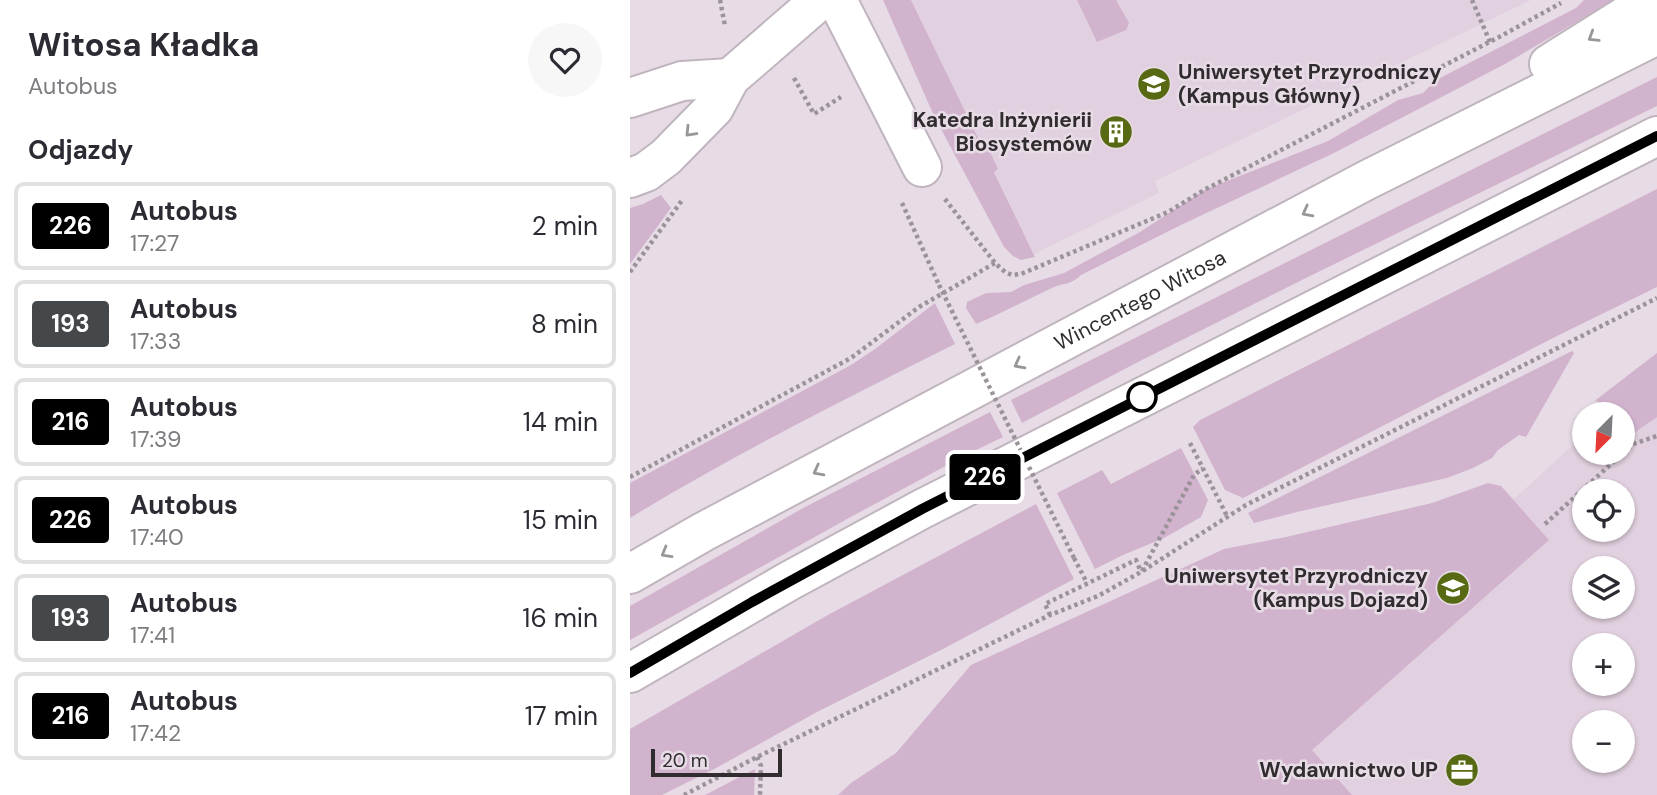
<!DOCTYPE html>
<html lang="pl">
<head>
<meta charset="utf-8">
<style>
  :root { --surface:#fff; --page:#f7f7f7; --text:#2b2b33; --muted:#7c7c81; --line:#e1e1e2 }
  body { margin:0; font-family:"DM Sans",sans-serif; background:var(--page); color:var(--text); height:100vh; display:flex; flex-direction:column; font-size:26px; white-space:nowrap }
  * { box-sizing:border-box; margin:0 }
  p { font-size:23px; color:var(--muted) }
  .icon { flex:none; width:38px; height:38px; fill:none; stroke:currentColor; stroke-width:2; stroke-linecap:round; stroke-linejoin:round }
  .map { position:relative; flex:1; overflow:hidden }
  .sheet { display:flex; flex-direction:column; background:var(--surface); width:630px }
  .sheet>* { flex:none }
  .badge { padding:0 14px; border-radius:5px; font-size:24px; line-height:46px }
  .needle { width:46px; rotate:204deg }
  .controls { position:absolute; left:942px; top:402px; display:grid; gap:14px }
  .controls a { display:grid; place-items:center; width:63px; height:63px; border-radius:50%; background:var(--surface); box-shadow:0 2px 5px #0004; font-size:35px }
  .scale { position:absolute; left:21px; bottom:18px; width:131px; box-sizing:border-box; padding-left:7px; border:4px solid #302c2f; border-top:0; font-size:19px; line-height:24px; white-space:nowrap; color:#302c2f; -webkit-text-stroke:5px #e7dce5; paint-order:stroke }
  .map>.badge { position:absolute; translate:-50% -50%; box-shadow:0 0 0 4px #fff }
  h2 { padding:0 28px; font-size:26px; line-height:63px }
  .round { display:grid; place-items:center; flex:none; width:74px; height:74px; border-radius:37px; background:var(--page) }
  .overview { display:flex; align-items:center; justify-content:space-between; height:119px; padding:0 28px }
  h1 { font-size:33px; font-weight:700; line-height:52px }
  ul { padding:0; list-style:none }
  li { display:flex; align-items:center; gap:21px; height:88px; margin:0 14px 10px; padding:0 14px; border:4px solid var(--line); border-radius:10px }
  li div { flex:1 }
  li b { display:block; font-size:26px }
  li em { font-style:normal }
  li .badge { min-width:77px; font-weight:700; text-align:center }
  main { display:flex; flex:1; min-height:0 }
  .map>svg:first-child { display:block }
</style>
</head>
<body>
<main>
<section class="sheet">
<div class="overview"><div><h1>Witosa Kładka</h1><p>Autobus</p></div><a class="round"><svg class="icon" aria-label="heart" viewBox="0 0 24 24"><path d="M12 20l-8-8c-3-5 5-10 8-4 3-6 11-1 8 4z"/></svg></a></div>
<h2>Odjazdy</h2>
<ul>
<li><span class="badge" style="background:#000;color:#fff">226</span><div><b>Autobus</b><p>17:27</p></div><em>2 min</em></li>
<li><span class="badge" style="background:#45484a;color:#fff">193</span><div><b>Autobus</b><p>17:33</p></div><em>8 min</em></li>
<li><span class="badge" style="background:#000;color:#fff">216</span><div><b>Autobus</b><p>17:39</p></div><em>14 min</em></li>
<li><span class="badge" style="background:#000;color:#fff">226</span><div><b>Autobus</b><p>17:40</p></div><em>15 min</em></li>
<li><span class="badge" style="background:#45484a;color:#fff">193</span><div><b>Autobus</b><p>17:41</p></div><em>16 min</em></li>
<li><span class="badge" style="background:#000;color:#fff">216</span><div><b>Autobus</b><p>17:42</p></div><em>17 min</em></li>
</ul>
</section>
<div class="map">
<svg width="1027" height="795" viewBox="0 0 1027 795">
  <rect width="100%" height="100%" fill="#e7dce5"/>
  <!-- built -->
  <g fill="#e1d0df" fill-rule="evenodd">
    <polygon points="281,0 901,0 525,181 529,193 404,254 364,171 368,169 354,139 349,141"/>
    <path d="M1027,353V795H327L871,486L884,499L954,435V453H992V415H976L964,401ZM954,492H992V530H954ZM954,569H992V607H954ZM954,646H992V684H954ZM954,723H992V761H954Z"/>
  </g>
  <!-- green -->
  <g fill="#d2b3ce">
    <polygon points="253,0 281,0 349,140 354,139 368,169 364,172 405,257 391,260 383,256 374,247 304,116"/>
    <polygon points="447,0 486,0 499,23 496,30 467,42"/>
    <path d="M954,0H984L875,64L704,153L553,224L451,275C439,286 435,282 422,288C396,300 372,313 346,324L336,308L337,302L356,293L381,292L394,285L434,273L510,232L574,190L698,141L768,100L793,93L806,80L946,8Z"/>
    <polygon points="1027,77 1027,106 678,277 510,361 392,423 381,400"/>
    <polygon points="1027,189 1027,287 925,337 613,498 595,490 563,427 570,420"/>
    <polygon points="31,195 41,208 0,264 0,208 13,204"/>
    <path d="M305,303L325,344C215,399 105,454 0,518V483L221,365L245,349Z"/>
    <polygon points="942,351 944,353 896,437 889,435 868,450 862,458 843,468 817,478 667,512 624,523 618,513"/>
    <polygon points="1027,353 1027,417 1001,435 992,436 992,415 979,415 966,400"/>
    <polygon points="360,412 373,437 338,454 217,519 0,640 0,606 175,507"/>
    <polygon points="551,448 578,500 571,517 534,538 493,555 465,569 427,493 472,470 481,484"/>
    <polygon points="858,483 871,486 919,540 682,750 722,795 208,795 221,783 266,753 341,665 594,549 656,537 802,503"/>
    <polygon points="406,504 444,579 313,649 187,712 88,767 32,795 0,795 0,729 196,616"/>
    <polygon points="125,769 124,795 75,795"/>
  </g>
  <g fill="none" stroke-linecap="round" stroke-linejoin="round">
    <!-- street casing -->
    <g stroke="#c0b5be" stroke-width="42">
      <g id="street">
        <polyline points="207,0 292,167"/>
        <polyline points="0,98 52,81 100,78"/>
        <polyline points="0,178 16,172 36,157 84,108 100,78 190,0"/>
      </g>
    </g>
    <!-- secondary casing -->
    <g stroke="#c0b5be" stroke-width="42">
      <g id="secondary">
        <polyline points="919,64 1021,0"/>
        <path id="s1" d="M0,574L73,532L737,180L1027,35"/>
        <polyline points="0,673 159,581 292,509 1027,136"/>
      </g>
    </g>
    <!-- path -->
    <g stroke="#9b939a" stroke-width="4.5" stroke-dasharray="3.5 3.5" stroke-linecap="butt">
      <polyline points="90,0 95,26"/>
      <polyline points="842,0 860,42"/>
      <polyline points="164,78 184,114 211,97"/>
      <polyline points="315,199 365,263 375,272 382,275 391,274 538,212 574,190 871,36 931,3"/>
      <polyline points="272,203 309,285"/>
      <polyline points="0,272 53,199"/>
      <polyline points="560,443 597,516"/>
      <polyline points="0,477 221,358 289,307 365,263"/>
      <polyline points="915,524 1003,444 1027,436"/>
      <polyline points="444,558 457,583"/>
      <polyline points="512,571 564,475 573,468"/>
      <polyline points="420,615 415,604 506,560 511,572"/>
      <polyline points="127,757 131,766 130,795"/>
      <polyline points="54,795 127,757 420,615 468,596 511,572 616,505 1027,298"/>
    </g>
    <!-- street -->
    <use href="#street" stroke="#fff" stroke-width="38"/>
    <!-- secondary -->
    <use href="#secondary" stroke="#fff" stroke-width="38"/>
    <!-- path-bridge -->
    <polyline stroke="#9b939a" stroke-width="4.5" stroke-dasharray="3.5 3.5" stroke-linecap="butt" points="309,285 444,558"/>
  </g>
  <!-- one-way arrows -->
  <defs><path id="oneway-chevron" d="M-2-3.5L2.5 0L-2 3.5" fill="none" stroke-width="1.6" stroke-linecap="round" stroke-linejoin="round" transform="scale(1.75)"/></defs>
  <g stroke="#989697">
    <use href="#oneway-chevron" transform="translate(963 37) rotate(148)"/>
    <use href="#oneway-chevron" transform="translate(60 132) rotate(134)"/>
    <use href="#oneway-chevron" transform="translate(677 212) rotate(152)"/>
    <use href="#oneway-chevron" transform="translate(389 364) rotate(152)"/>
    <use href="#oneway-chevron" transform="translate(188 471) rotate(152)"/>
    <use href="#oneway-chevron" transform="translate(36 553) rotate(150)"/>
  </g>
  <g fill="none" stroke-linecap="round" stroke-linejoin="round">
    <!-- line casing -->
    <g stroke="#fff" stroke-width="16">
      <polyline id="line" points="0,673 122,602 292,509 1027,136"/>
    </g>
    <!-- line -->
    <use href="#line" stroke="#000" stroke-width="10"/>
  </g>
  <!-- icons -->
  <defs>
    <g id="university-disc" transform="scale(1.75)"><circle r="9.5" fill="#576913" stroke="#e7dce5"/><path d="M0-5L7-2L0 1L-7-2ZM-4 1L0 2.5L4 1V4Q0 6-4 4Z" fill="#fff"/></g>
    <g id="building-disc" transform="scale(1.75)"><circle r="9.5" fill="#576913" stroke="#e7dce5"/><path d="M-4-6H4V6H1V3H-1V6H-4ZM-2.5-4.3h1.7v1.8h-1.7ZM.8-4.3h1.7v1.8H.8ZM-2.5-1h1.7V.8h-1.7ZM.8-1h1.7V.8H.8Z" fill="#fff"/></g>
    <g id="office-disc" transform="scale(1.75)"><circle r="9.5" fill="#576913" stroke="#e7dce5"/><path d="M-6-3h4V-5.5h4V-3h4V5H-6ZM-1-4.5V-3h2v-1.5ZM-6 0V1H6V0Z" fill="#fff"/></g>
  </defs>
  <g fill-rule="evenodd">
    <use href="#university-disc" x="524" y="84"/>
    <use href="#building-disc" x="486" y="132"/>
    <use href="#university-disc" x="823" y="588"/>
    <use href="#office-disc" x="832" y="770"/>
  </g>
  <!-- markers -->
  <circle fill="#fff" stroke="#000" stroke-width="3.5" cx="512" cy="397" r="14"/>
  <g text-anchor="middle" stroke-width="5" stroke-linejoin="round" paint-order="stroke">
    <!-- poi labels -->
    <g font-size="21" font-weight="bold" fill="#302c2f" stroke="#e7dce5" text-anchor="end">
      <text x="548" y="79" text-anchor="start">Uniwersytet Przyrodniczy<tspan x="548" dy="24">(Kampus Główny)</tspan></text>
      <text x="462" y="127">Katedra Inżynierii<tspan x="462" dy="24">Biosystemów</tspan></text>
      <text x="798" y="583">Uniwersytet Przyrodniczy<tspan x="798" dy="24">(Kampus Dojazd)</tspan></text>
      <text x="808" y="777">Wydawnictwo UP</text>
    </g>
    <!-- street labels -->
    <g font-size="21" fill="#302c2f" stroke="#e7dce5">
      <text dy="7" stroke="none"><textPath href="#s1" startOffset="579">Wincentego Witosa</textPath></text>
    </g>
  </g>
</svg>
<div class="controls">
<a><svg class="needle" viewBox="-14 -14 28 28"><path d="M0-13l5 13h-10z" fill="#e53935"/><path d="M0 13l5-13h-10z" fill="#7c7c81"/></svg></a>
<a><svg class="icon" aria-label="locate" viewBox="0 0 24 24"><circle cx="12" cy="12" r="6"/><path d="M12 2v4M12 18v4M2 12h4M18 12h4"/></svg></a>
<a><svg class="icon" aria-label="layers" viewBox="0 0 24 24"><path d="M12 4l9 5-9 5-9-5zM3 14l9 5 9-5"/></svg></a>
<a>+</a>
<a>−</a>
</div>
<div class="scale">20 m</div>
<b class="badge" style="left:355px;top:477px;background:#000;color:#fff">226</b>
</div>
</main>
</body>
</html>
